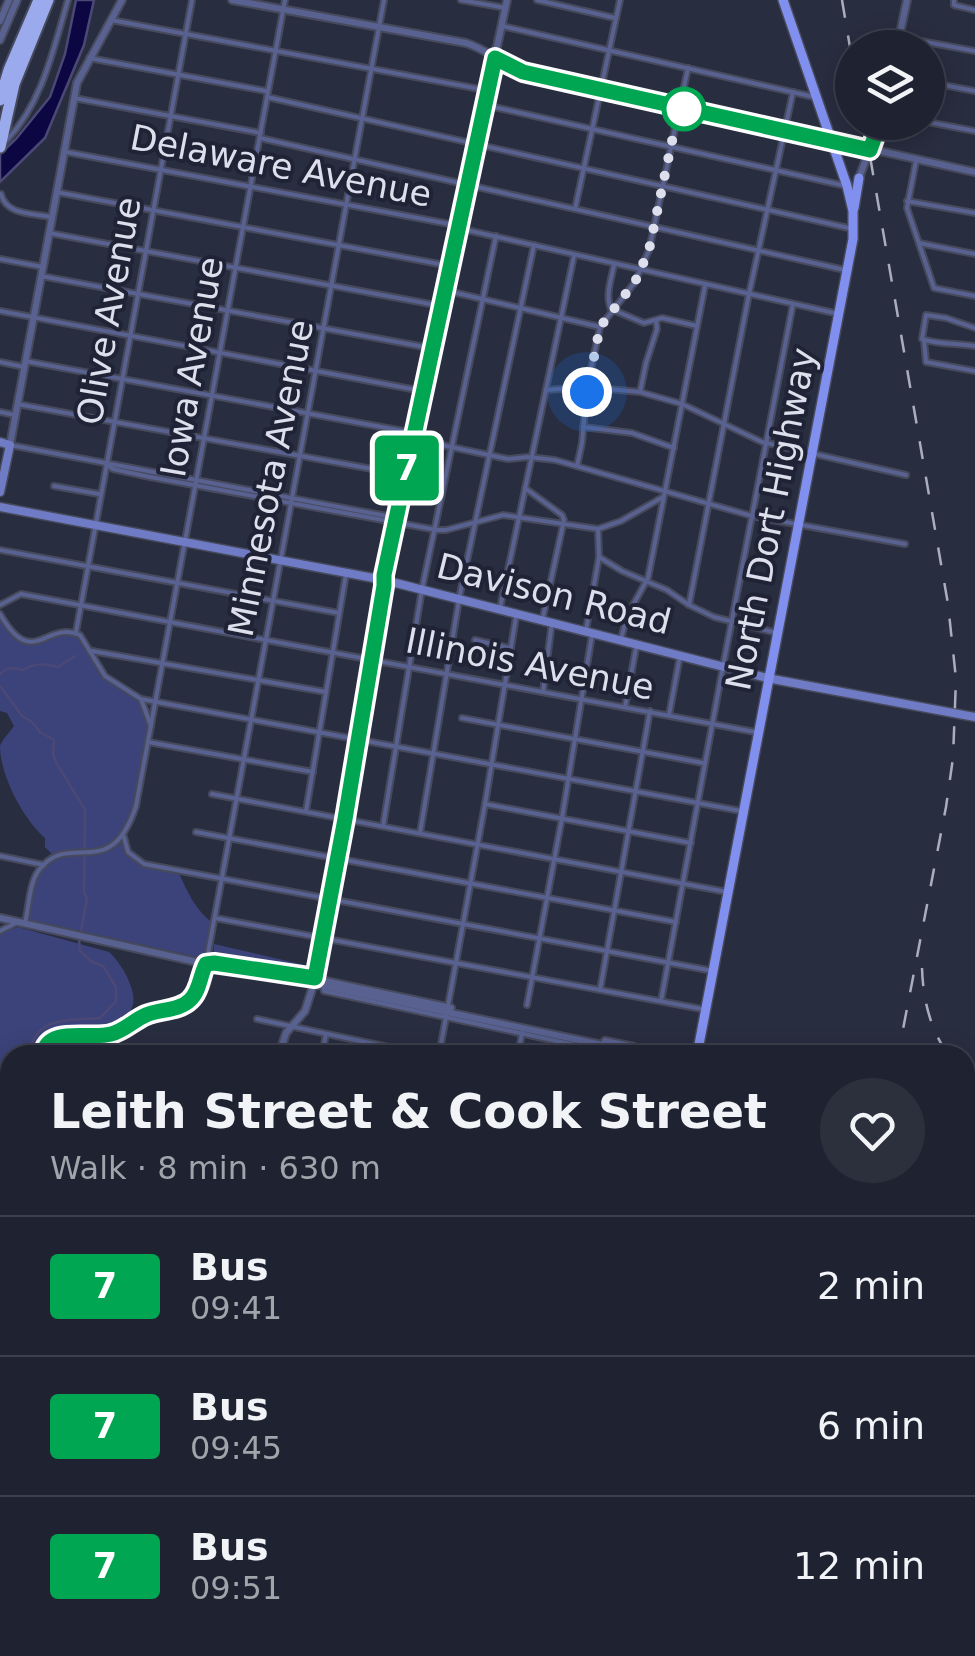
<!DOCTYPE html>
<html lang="en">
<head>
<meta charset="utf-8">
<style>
  :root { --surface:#1f2230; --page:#2c2f3c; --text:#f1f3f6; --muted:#a1a4ab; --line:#3c3f4c }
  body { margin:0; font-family:"DejaVu Sans",sans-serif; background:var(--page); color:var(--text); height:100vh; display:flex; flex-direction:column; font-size:38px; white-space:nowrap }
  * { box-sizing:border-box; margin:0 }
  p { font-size:32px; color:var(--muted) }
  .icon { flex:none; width:55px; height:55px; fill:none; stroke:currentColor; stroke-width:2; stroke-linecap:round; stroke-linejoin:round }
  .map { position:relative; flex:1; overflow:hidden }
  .details { position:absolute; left:0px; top:1045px; width:975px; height:612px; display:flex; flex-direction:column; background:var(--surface); border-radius:30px 30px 0 0; box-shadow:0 5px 25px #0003,0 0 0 2px var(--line) }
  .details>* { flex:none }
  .badge { padding:0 20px; border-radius:8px; font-size:35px; line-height:65px }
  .fabs { position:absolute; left:835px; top:30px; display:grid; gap:20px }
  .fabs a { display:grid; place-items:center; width:110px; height:110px; border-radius:50%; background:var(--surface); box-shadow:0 5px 25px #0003,0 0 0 2px var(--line); font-size:50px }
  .you { position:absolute; width:50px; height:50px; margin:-25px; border:8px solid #fff; border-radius:50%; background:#1a73e8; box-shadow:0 0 0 15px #1a73e833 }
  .map>.badge { position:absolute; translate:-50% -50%; box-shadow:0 0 0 5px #fff }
  .round { display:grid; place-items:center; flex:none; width:105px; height:105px; border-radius:52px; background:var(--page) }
  .overview { display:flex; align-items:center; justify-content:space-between; height:170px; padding:0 50px }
  h1 { font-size:48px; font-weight:700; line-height:75px }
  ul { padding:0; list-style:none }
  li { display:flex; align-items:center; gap:30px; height:140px; padding:0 50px; border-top:2px solid var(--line) }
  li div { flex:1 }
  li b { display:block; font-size:38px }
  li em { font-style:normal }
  li .badge { min-width:110px; font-weight:700; text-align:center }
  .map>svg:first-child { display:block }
</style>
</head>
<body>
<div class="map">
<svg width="975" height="1656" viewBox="0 0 975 1656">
  <rect width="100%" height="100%" fill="#292d40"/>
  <!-- green -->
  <g fill="#3b437a">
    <path d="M0,614L16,636L37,642L65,631L76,632L105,676L141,699L151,728L136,806L125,832V847L137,861L178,871C187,891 195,910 214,924L207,959L26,919C32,892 31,874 55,857L45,847V838C24,820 0,776 0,746C2,740 10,732 14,726L7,713L0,711Z"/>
    <path d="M18,927L109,952C120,962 130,979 133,994C134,1002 134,1002 131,1010C118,1044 77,1023 51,1036C42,1040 41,1046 38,1055H10V1103L0,1105V933Z"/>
    <polygon points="214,944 313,967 312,973 309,975 213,960"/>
    <polygon points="195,1648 584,1648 582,1656 193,1656"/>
  </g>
  <!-- water -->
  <polygon fill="#0c0743" stroke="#4b4876" stroke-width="2.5" points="76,0 94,0 84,45 45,138 0,182 0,154 16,139 50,97 65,54"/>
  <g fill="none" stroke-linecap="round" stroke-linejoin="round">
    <!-- stream -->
    <g stroke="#4b4876" stroke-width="2.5">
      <path d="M0,674C9,666 13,668 23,670C35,663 45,663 58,667L75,656"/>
      <polyline points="0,686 22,716 32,722 40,732 54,740 53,754 56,762 85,810 84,893 87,898 81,932"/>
      <path d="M30,1055C33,1015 71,1021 100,1018L116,1001V987L103,966L92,962L80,951L79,939"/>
      <polyline points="0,1093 10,1088"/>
      <polyline points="155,1648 166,1654"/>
      <polyline points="55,1656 67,1648"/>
    </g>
    <!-- minor casing -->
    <g stroke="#464a5c" stroke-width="8">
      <g id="minor">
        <polyline points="461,0 506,8"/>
        <polyline points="537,0 615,18"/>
        <polyline points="954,0 954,5 975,10"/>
        <polyline points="111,20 485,90"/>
        <polyline points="502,26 814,97"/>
        <polyline points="899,37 975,51"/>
        <polyline points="89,58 266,91"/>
        <polyline points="928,82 975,91"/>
        <polyline points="267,97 853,229"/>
        <polyline points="74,98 261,133"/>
        <polyline points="485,105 846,186"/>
        <polyline points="928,122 975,131"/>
        <polyline points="260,138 845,270"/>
        <path d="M7,140C43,101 53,50 68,0"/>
        <polyline points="66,152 455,225 462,229 839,314"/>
        <polyline points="916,161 907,208 934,288 975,296"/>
        <polyline points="56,192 450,266"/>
        <path d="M1,194C6,215 31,213 50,217"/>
        <polyline points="907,201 975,213"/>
        <polyline points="575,209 620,0"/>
        <polyline points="49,233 441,306"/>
        <polyline points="919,243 975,254"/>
        <polyline points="0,259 43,267"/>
        <path d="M614,265C611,280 605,296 611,309L644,323L662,318L697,326"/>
        <polyline points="41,276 430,348"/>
        <polyline points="444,290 600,327"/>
        <polyline points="0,311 422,391"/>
        <path d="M975,328L946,318L926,315L922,339C939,345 957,343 975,346"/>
        <polyline points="924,340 926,362 975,371"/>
        <polyline points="25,361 414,433"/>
        <polyline points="0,362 24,367"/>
        <polyline points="546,390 587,387 640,392 682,404 762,442 906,475"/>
        <polyline points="640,392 646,363 657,329 656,320"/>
        <polyline points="17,404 405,475"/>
        <polyline points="0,412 15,415"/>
        <polyline points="583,427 632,433 674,448"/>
        <polyline points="413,439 508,459 528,457 555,460 752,516 905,544"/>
        <polyline points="10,445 392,517 395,522"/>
        <polyline points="106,464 113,469 150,477 437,530 446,530 503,515 598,529 621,521 663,497"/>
        <polyline points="577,466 582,443 587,387 600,327 635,282 649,250 688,68"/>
        <polyline points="54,486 99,494"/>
        <polyline points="525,488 562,515 564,520 543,617"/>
        <polyline points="0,550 339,613"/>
        <polyline points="599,557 622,571 667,590 689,605 714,617 777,633"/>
        <polyline points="0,605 21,594 755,732"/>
        <polyline points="689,605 749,294 793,92"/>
        <polyline points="500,608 574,256"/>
        <path d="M0,614C33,671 45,620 80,635L105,676L141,699L151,726"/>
        <polyline points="586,630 599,557 598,529"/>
        <polyline points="76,632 192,0"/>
        <polyline points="621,639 627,616 648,578 705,286"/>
        <polyline points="475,640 509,648"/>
        <polyline points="92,651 326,692"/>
        <polyline points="543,692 552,622"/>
        <polyline points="141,699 741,811"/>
        <polyline points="625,707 636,648"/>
        <polyline points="669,715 680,656"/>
        <polyline points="462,718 703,763"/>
        <polyline points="148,742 313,772"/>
        <polyline points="212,794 727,892"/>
        <polyline points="485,804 691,843"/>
        <polyline points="306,811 346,574"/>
        <polyline points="383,826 422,589 496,236"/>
        <polyline points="196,832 676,922"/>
        <polyline points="420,833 460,594 534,245"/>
        <polyline points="124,837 128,852 144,864 713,971"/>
        <polyline points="0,856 44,865"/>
        <polyline points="215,918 702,1009"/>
        <path d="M25,923C29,907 29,883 39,870C70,829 110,885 136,806L285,0"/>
        <polyline points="0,931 18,922"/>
        <polyline points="206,964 384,0"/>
        <polyline points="324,989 324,991 589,1048 587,1055"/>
        <polyline points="600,990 650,711"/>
        <polyline points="661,1001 724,661 793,304"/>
        <polyline points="527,1005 562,818 592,635"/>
        <polyline points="257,1019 426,1055"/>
        <polyline points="322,1055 326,1034"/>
        <polyline points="439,1055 485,804 516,617"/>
        <polyline points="518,1055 522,1033"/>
        <polyline points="0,1247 10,1249"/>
        <polyline points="0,1450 10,1452"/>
        <polyline points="0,1538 10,1480"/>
        <polyline points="0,1589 10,1590"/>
        <polyline points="0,1636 10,1638"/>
        <polyline points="45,1656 58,1648"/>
        <polyline points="65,1656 77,1648"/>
        <polyline points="117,1656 118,1648"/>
        <polyline points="171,1656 173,1648"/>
      </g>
    </g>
    <!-- tertiary casing -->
    <g stroke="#464a5c" stroke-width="10">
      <g id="tertiary">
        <path d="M232,0L466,43C487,49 502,65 523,72L975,172"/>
        <polyline points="0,21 9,0"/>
        <polyline points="0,40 17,0"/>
        <polyline points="897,48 907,0"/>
        <polyline points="859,178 880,122"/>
        <polyline points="10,445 77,83 122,0"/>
        <polyline points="0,918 206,964 212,968 295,980 612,1047 639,1055"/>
        <polyline points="208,964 297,975 451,1008"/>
        <polyline points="195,995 203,968 206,964"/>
        <polyline points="605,1041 634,1047 653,1055"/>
        <path d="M43,1055C48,1024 91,1041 112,1034C125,1030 135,1019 147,1015C171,1005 215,1003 207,965"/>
        <polyline points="279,1055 286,1033 305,1011 314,983 345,819 379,618 384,575 507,0"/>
        <polyline points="0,1109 10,1108"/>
        <polyline points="965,1120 975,1122"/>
        <polyline points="965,1519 975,1521"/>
      </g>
    </g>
    <!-- secondary casing -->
    <g stroke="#464a5c" stroke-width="11">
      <g id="secondary">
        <polyline points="0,442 10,445 0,492"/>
        <polyline points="0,507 384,580 767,678 975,717"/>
        <polyline points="0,1330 10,1332"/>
      </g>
    </g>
    <!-- primary casing -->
    <g stroke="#464a5c" stroke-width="12">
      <g id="primary">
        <polyline points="854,208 859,178"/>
        <polyline points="697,1055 853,239 853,211 847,186 783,0"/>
        <polyline points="595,1656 596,1648"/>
      </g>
    </g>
    <!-- motorway casing -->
    <g stroke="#464a5c" stroke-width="15">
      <g id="motorway">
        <polyline points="0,100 9,70 39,0"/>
        <polyline points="0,147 14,84 48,0"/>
      </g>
    </g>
    <!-- minor -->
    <use href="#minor" stroke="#58618f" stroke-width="4"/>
    <!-- tertiary -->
    <use href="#tertiary" stroke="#58618f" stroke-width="6"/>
    <!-- secondary -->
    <use href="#secondary" stroke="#6f7cc5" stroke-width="8"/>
    <!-- primary -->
    <use href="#primary" stroke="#8190ef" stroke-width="9"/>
    <!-- motorway -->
    <use href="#motorway" stroke="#9ba9ed" stroke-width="11"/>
    <!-- rail -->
    <g stroke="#aaaebc" stroke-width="2.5" stroke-dasharray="18 18" stroke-linecap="butt">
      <polyline points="842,0 852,59"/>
      <polyline points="864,122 948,604 956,679 953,758 946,807 898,1055"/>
      <path d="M922,968C923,1000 930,1028 948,1055"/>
      <polyline points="965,1075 975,1083"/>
      <polyline points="965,1223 975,1224"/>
      <polyline points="965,1535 975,1532"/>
      <polyline points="624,1656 648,1648"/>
      <polyline points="788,1656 790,1648"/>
    </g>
  </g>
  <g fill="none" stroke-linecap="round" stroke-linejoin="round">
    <!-- line casing -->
    <g stroke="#fff" stroke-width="22">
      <path id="line" d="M43,1055C47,1025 90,1040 111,1034C124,1031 134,1020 146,1015C160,1009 179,1011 190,1000C200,991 200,975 206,964L214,963L315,978L345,819L384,586V575L495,58L523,72L870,150L880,122"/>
    </g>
    <!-- line -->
    <use href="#line" stroke="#00a651" stroke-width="15"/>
    <!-- walk -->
    <polyline stroke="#dde0ec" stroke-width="10" stroke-dasharray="0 18" points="587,392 600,327 635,282 649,250 679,108 684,109"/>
  </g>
  <!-- markers -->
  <circle fill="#fff" stroke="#00a651" stroke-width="5" cx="684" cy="109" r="20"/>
  <g text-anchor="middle" stroke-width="8" stroke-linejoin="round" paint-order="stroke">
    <!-- street labels -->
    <g font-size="35" fill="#dde0ec" stroke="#1f2335">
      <text transform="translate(281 166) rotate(11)" y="12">Delaware Avenue</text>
      <text transform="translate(109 311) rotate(-80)" y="12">Olive Avenue</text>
      <text transform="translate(192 367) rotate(-80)" y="12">Iowa Avenue</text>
      <text transform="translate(271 478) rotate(-79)" y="12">Minnesota Avenue</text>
      <text transform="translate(771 519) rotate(-79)" y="12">North Dort Highway</text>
      <text transform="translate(554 594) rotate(14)" y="12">Davison Road</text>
      <text transform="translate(530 664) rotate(11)" y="12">Illinois Avenue</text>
    </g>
  </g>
</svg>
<div class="fabs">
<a><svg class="icon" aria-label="layers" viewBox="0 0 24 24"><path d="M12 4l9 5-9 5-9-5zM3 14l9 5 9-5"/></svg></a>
</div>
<div class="you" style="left:587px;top:392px"></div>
<b class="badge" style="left:407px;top:468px;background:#00a651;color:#fff">7</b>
<section class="details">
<div class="overview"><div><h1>Leith Street &amp; Cook Street</h1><p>Walk · 8 min · 630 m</p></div><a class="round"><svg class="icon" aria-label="heart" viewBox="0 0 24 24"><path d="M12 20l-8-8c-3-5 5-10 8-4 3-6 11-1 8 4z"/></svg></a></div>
<ul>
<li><span class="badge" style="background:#00a651;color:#fff">7</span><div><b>Bus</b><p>09:41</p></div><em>2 min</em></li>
<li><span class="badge" style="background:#00a651;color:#fff">7</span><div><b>Bus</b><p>09:45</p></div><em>6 min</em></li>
<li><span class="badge" style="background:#00a651;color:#fff">7</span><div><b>Bus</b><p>09:51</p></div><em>12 min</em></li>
</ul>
</section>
</div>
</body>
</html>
